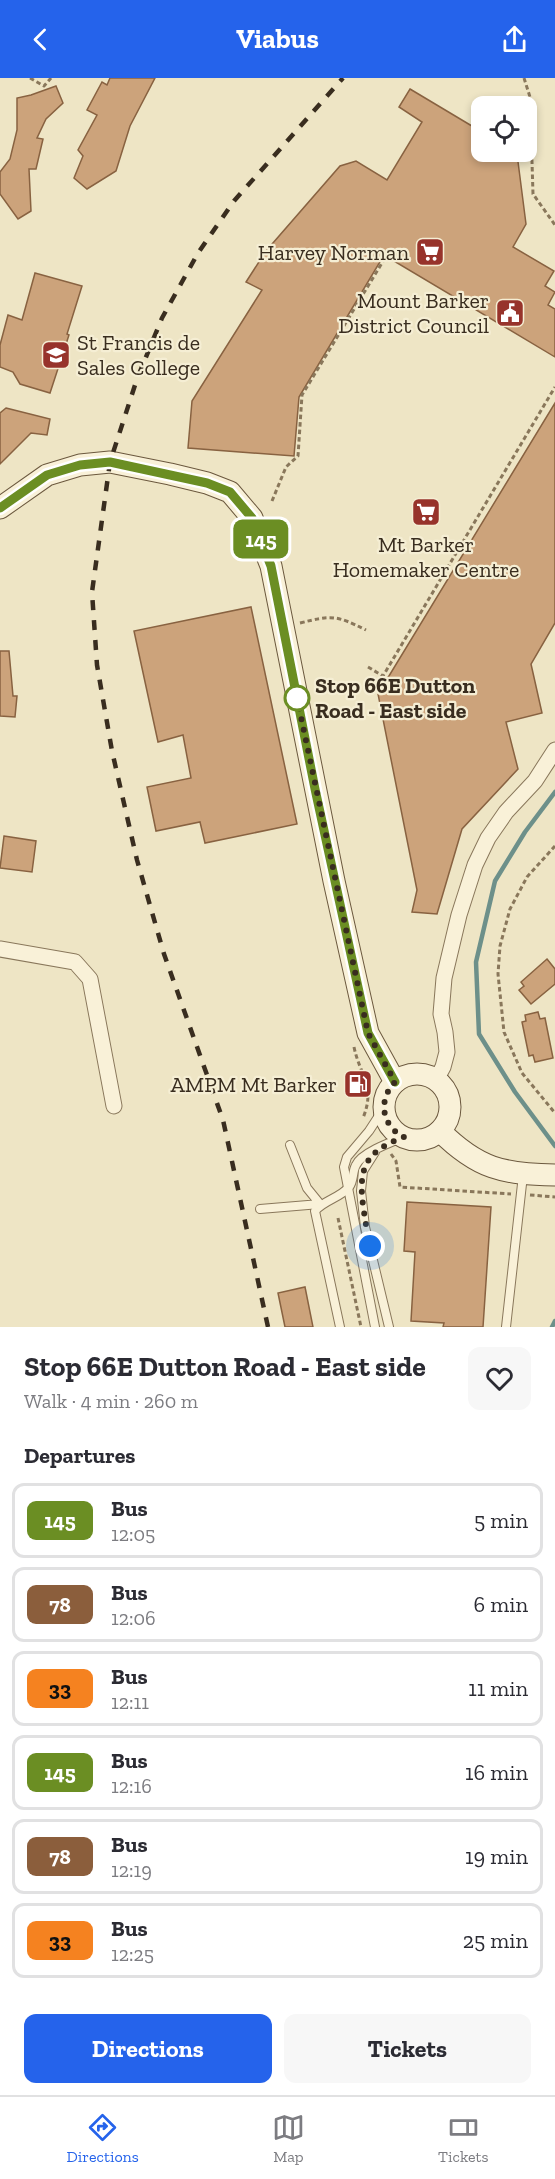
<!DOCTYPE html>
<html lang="en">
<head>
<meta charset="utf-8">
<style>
  :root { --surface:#fff; --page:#f7f7f7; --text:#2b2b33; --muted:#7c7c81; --line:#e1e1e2; --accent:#2563eb }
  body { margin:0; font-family:"Zilla Slab",serif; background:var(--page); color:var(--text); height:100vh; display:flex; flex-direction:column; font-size:22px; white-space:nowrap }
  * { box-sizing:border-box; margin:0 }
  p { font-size:20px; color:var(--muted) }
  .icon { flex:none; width:33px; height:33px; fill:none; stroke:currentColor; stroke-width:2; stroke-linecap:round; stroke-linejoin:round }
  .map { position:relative; height:1249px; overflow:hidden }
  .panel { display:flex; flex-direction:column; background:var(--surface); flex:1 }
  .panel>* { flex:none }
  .badge { padding:0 12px; border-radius:9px; font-size:21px; line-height:39px }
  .buttons { position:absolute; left:471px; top:18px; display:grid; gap:12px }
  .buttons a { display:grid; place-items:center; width:66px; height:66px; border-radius:12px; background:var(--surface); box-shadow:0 3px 9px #0003; font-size:30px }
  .you { position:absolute; width:30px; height:30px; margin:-15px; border:4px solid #fff; border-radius:50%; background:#1a73e8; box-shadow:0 0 0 9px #1a73e833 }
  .map>.badge { position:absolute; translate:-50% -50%; box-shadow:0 0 0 3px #fff }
  h2 { padding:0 24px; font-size:22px; line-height:54px }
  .round { display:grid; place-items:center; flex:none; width:63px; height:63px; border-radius:12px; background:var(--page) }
  .headline { display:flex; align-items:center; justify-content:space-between; height:102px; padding:0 24px }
  h1 { font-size:28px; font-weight:700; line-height:45px }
  .action { display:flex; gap:12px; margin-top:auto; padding:12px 24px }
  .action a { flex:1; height:69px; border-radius:12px; background:var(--accent); color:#fff; font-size:24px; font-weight:700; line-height:69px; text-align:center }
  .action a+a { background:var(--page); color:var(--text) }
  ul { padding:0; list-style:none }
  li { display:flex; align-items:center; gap:18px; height:75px; margin:0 12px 9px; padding:0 12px; border:3px solid var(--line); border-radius:12px }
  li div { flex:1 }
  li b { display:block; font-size:22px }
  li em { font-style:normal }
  li .badge { min-width:66px; font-weight:700; text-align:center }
  header { display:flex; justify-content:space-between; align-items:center; height:78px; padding:0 24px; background:var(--accent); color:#fff; font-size:27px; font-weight:700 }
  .dock { display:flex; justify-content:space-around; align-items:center; height:84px; border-top:2px solid var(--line); background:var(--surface); font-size:16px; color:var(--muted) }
  .dock a { display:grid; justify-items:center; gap:3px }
  .dock .on { color:var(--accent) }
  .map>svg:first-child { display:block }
</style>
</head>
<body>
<header><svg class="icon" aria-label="back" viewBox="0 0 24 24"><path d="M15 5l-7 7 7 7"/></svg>Viabus<svg class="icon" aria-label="share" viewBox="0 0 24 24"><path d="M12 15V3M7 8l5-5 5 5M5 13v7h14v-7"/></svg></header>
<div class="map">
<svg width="555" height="1249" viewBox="0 0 555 1249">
  <rect width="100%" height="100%" fill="#eee5c5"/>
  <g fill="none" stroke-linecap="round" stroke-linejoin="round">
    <!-- stream -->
    <g stroke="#6d908a" stroke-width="4.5">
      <polyline points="555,714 525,754 495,803 476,884 479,956 515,1014 555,1068"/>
      <polyline points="552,1249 555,1243"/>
    </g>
  </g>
  <!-- building -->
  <g fill="#cca37b" stroke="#886241" stroke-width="1.5">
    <polygon points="110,0 155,0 130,48 116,93 87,111 74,100 83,78 78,72 97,37 87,32 102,4 107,7"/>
    <polygon points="56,8 63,25 46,41 37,60 43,61 36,91 29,91 31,133 18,141 0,116 0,94 10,81 17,52 17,20 31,17"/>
    <polygon points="410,11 482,54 482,74 513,74 517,76 526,146 513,169 554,193 545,208 555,214 548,227 555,231 555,279 384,177 299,319 294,378 188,370 192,323 262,212 246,204 266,173 340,88 356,83 387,102 422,44 399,29"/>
    <polygon points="35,195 82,208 67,256 69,257 50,315 20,306 13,294 0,289 0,267 8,237 22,242"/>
    <polygon points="555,325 555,545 531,586 542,635 506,644 518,691 462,751 437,836 412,834 417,812 378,616"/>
    <polygon points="6,330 50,341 47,357 31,355 0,386 0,335"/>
    <polygon points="251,529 297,746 205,765 200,744 156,753 147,709 191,700 183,657 158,664 134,553"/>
    <polygon points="0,573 9,573 13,618 17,618 15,639 0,638"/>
    <polygon points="4,758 36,763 32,794 0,790"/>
    <polygon points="547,881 555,891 555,906 531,926 519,912 524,908 521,904"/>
    <polygon points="538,934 540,941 545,940 553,980 535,984 533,977 529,978 522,944 526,943 525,937"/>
    <polygon points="407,1124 491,1129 483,1249 443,1249 444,1245 411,1243 415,1174 404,1173"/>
    <polygon points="305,1209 313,1249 285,1249 278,1215"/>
  </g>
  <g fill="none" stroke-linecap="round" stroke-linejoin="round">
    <!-- lane casing -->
    <g stroke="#89775b" stroke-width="10">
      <g id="lane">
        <polyline points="375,1074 363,1093 361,1113 365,1149 389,1249"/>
        <polyline points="260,1131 320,1126 307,1110 290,1067"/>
        <path d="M340,1249L315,1133C324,1122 340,1120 349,1109C354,1103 352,1094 356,1087C361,1075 391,1064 404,1059"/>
        <polyline points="375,1249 344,1089 347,1079 369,1053 384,1030"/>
        <polyline points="506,1249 523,1097"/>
      </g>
    </g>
    <!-- street casing -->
    <g stroke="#89775b" stroke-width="17">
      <g id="street">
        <polyline points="0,871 75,884 90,901 114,1028"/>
        <polyline points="436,1002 443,989 447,974 445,954 441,936 444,900 459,837 475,787 488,760 506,734 535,703 555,672"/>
      </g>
    </g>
    <!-- secondary casing -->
    <g stroke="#6b583e" stroke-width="23">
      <g id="secondary">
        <polyline points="0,430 47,397 80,387 110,384 170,396 207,405 230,414 252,440 271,488 334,803 368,955 395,1004"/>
        <circle cx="417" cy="1029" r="33"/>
        <path d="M440,1053C478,1091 503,1096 555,1097"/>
      </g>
    </g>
    <!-- path -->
    <g stroke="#89775b" stroke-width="3" stroke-dasharray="4.5 3" stroke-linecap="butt">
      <polyline points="30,0 44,8 51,0"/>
      <polyline points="524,0 530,19 533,116 555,147"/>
      <polyline points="272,423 286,389 298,378 302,317 385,180"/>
      <path d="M300,545C332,537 336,537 366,552"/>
      <polyline points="368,589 383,598 555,309"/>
      <polyline points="555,768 527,799 510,831 500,868 498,896 504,954 522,995 555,1035"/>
      <path d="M354,969C360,998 376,1008 363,1040"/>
      <polyline points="391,1076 396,1083 400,1109 511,1116"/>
      <polyline points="530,1117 555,1119"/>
      <polyline points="338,1140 361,1249"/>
    </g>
    <!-- lane -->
    <use href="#lane" stroke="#f9f1d8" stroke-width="8"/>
    <!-- street -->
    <use href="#street" stroke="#f9f1d8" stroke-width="15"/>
    <!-- secondary -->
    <use href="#secondary" stroke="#f9f1d8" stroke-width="21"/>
    <!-- rail -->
    <polyline stroke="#392d1f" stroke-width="4.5" stroke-dasharray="10 10" stroke-linecap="butt" points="268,1249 223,1042 164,876 137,782 112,673 97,587 92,514 110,384 137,301 162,240 198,175 234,123 343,0"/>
  </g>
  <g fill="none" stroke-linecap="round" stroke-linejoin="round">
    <!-- line casing -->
    <g stroke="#fff" stroke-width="14">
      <polyline id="line" points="0,430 47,397 80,387 110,384 207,405 230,414 252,440 271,488 315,711 368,955 395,1004"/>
    </g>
    <!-- line -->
    <use href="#line" stroke="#6b8e23" stroke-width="9"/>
    <!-- walk -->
    <path stroke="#392d1f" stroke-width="6" stroke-dasharray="0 10.8" d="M297,620L368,955L395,1004C378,1021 381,1048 404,1059C367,1073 358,1088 363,1127C365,1141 367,1154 370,1168"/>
  </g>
  <!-- icons -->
  <defs>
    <g id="supermarket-square" transform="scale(1.5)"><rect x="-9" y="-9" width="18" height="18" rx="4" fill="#97332b" stroke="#f5eed4"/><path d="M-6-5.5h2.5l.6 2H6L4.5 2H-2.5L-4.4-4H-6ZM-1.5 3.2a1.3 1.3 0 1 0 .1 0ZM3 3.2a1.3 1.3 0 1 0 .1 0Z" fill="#fff"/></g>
    <g id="civic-square" transform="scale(1.5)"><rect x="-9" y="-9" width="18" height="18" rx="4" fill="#97332b" stroke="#f5eed4"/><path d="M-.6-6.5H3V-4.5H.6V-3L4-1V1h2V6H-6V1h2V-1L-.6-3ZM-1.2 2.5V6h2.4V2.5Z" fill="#fff"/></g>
    <g id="school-square" transform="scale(1.5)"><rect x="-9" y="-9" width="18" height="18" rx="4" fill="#97332b" stroke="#f5eed4"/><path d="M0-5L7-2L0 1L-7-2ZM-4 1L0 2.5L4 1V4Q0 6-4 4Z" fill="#fff"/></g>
    <g id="fuel-square" transform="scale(1.5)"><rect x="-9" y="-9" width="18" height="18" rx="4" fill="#97332b" stroke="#f5eed4"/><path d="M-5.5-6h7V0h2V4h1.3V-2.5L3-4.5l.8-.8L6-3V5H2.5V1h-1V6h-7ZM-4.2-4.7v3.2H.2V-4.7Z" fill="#fff"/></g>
  </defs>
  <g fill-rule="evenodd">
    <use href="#supermarket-square" x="430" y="174"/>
    <use href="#civic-square" x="510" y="235"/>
    <use href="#school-square" x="56" y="277"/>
    <use href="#supermarket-square" x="426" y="434"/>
    <use href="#fuel-square" x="358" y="1006"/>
  </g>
  <!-- markers -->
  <circle fill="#fff" stroke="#6b8e23" stroke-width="3" cx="297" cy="620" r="12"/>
  <g text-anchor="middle" stroke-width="4.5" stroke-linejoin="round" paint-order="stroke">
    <!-- poi labels -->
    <g font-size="22" fill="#392d1f" stroke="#f5eed4" text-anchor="end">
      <text x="409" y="182">Harvey Norman</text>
      <text x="489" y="230">Mount Barker<tspan x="489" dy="25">District Council</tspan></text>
      <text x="77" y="272" text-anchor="start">St Francis de<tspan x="77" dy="25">Sales College</tspan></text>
      <text x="426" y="474" text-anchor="middle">Mt Barker<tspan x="426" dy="25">Homemaker Centre</tspan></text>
      <text x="337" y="1014">AMPM Mt Barker</text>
    </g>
    <!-- stop labels -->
    <g font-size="22" font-weight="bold" fill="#392d1f" stroke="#f5eed4" text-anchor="start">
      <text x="315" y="615">Stop 66E Dutton<tspan x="315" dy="25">Road - East side</tspan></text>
    </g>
  </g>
</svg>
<div class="buttons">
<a><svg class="icon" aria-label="locate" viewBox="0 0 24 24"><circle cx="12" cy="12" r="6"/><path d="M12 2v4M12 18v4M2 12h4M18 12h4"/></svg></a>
</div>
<div class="you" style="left:370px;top:1168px"></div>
<b class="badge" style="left:261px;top:461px;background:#6b8e23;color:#fff">145</b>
</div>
<section class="panel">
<div class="headline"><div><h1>Stop 66E Dutton Road - East side</h1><p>Walk · 4 min · 260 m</p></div><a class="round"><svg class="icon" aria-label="heart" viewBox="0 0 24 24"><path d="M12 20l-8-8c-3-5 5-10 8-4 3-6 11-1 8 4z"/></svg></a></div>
<h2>Departures</h2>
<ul>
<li><span class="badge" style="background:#6b8e23;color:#fff">145</span><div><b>Bus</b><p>12:05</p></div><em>5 min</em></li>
<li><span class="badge" style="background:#8b5e3c;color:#fff">78</span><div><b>Bus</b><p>12:06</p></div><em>6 min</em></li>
<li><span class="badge" style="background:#f58220;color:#111">33</span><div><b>Bus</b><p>12:11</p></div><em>11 min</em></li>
<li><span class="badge" style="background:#6b8e23;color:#fff">145</span><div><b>Bus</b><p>12:16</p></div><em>16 min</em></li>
<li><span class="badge" style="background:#8b5e3c;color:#fff">78</span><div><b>Bus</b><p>12:19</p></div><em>19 min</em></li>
<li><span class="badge" style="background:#f58220;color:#111">33</span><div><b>Bus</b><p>12:25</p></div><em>25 min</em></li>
</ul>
<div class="action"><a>Directions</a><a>Tickets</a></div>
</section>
<nav class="dock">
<a class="on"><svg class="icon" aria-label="directions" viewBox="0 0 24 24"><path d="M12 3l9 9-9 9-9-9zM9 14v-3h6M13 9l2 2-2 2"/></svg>Directions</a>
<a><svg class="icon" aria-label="map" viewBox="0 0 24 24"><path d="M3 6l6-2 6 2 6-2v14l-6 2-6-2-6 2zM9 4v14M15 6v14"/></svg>Map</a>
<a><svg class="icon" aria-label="tickets" viewBox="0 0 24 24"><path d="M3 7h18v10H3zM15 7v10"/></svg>Tickets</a>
</nav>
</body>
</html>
